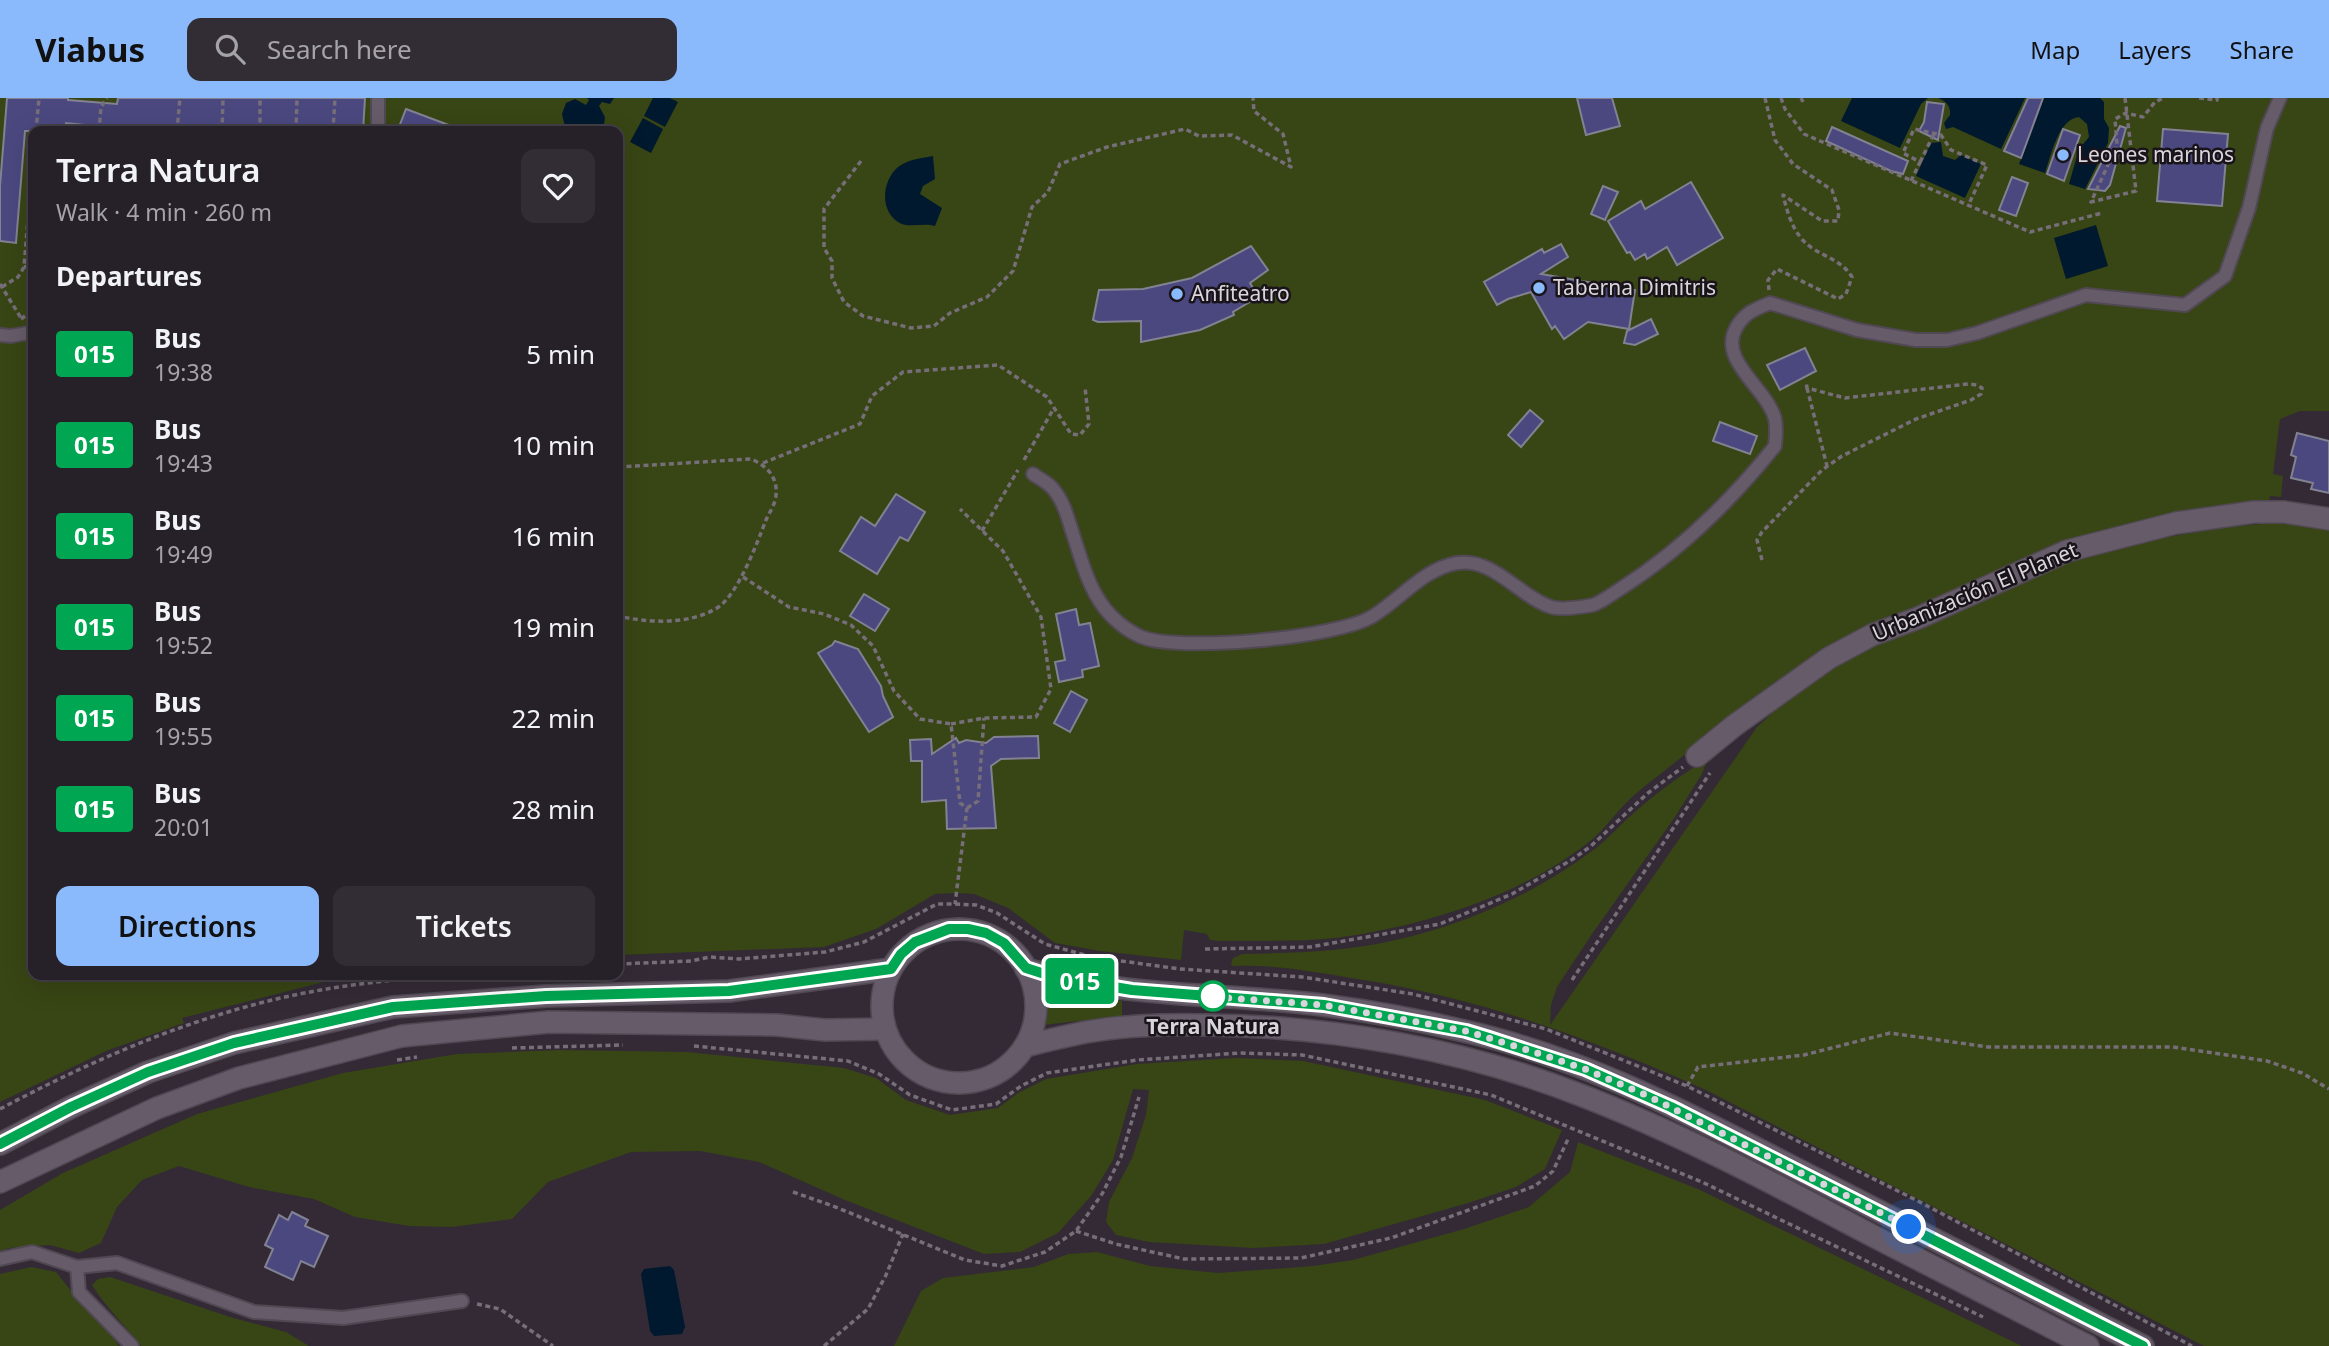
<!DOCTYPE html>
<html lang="en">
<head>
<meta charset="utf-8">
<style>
  :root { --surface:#262028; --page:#322d34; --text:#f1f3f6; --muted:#a4a3a8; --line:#423e45; --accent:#8abafc }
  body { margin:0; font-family:"Noto Sans",sans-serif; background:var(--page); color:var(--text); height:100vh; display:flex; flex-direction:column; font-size:26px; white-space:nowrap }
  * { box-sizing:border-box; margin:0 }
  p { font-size:23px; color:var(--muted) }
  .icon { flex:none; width:38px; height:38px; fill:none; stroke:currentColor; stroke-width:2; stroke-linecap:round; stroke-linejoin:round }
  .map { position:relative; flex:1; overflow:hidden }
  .sheet { position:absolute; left:28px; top:28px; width:595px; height:854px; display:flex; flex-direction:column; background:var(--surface); border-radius:14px; box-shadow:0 7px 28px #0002,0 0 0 2px var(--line) }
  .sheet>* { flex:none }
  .badge { padding:0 14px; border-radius:5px; font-size:24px; line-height:46px }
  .you { position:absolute; width:35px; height:35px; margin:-18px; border:5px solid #fff; border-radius:50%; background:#1a73e8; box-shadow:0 0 0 10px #1a73e833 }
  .map>.badge { position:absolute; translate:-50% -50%; box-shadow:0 0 0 4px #fff }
  h2 { padding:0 28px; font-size:26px; line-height:63px }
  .round { display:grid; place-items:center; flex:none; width:74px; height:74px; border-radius:14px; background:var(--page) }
  .head { display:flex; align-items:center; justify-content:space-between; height:119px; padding:0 28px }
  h1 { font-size:33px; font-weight:600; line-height:52px }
  .cta { display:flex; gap:14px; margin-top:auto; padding:14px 28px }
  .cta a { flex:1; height:80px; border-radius:14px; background:var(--accent); color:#111; font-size:28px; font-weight:600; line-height:80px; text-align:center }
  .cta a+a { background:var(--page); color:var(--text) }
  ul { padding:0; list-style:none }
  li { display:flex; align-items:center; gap:21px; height:91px; padding:0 28px }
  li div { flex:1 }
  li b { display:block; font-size:26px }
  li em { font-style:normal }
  li .badge { min-width:77px; font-weight:700; text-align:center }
  header { display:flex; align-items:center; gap:42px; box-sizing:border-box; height:98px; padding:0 35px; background:var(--accent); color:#111 }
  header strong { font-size:33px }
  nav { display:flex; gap:38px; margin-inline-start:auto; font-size:24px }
  .search { width:490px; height:63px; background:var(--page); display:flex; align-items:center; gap:18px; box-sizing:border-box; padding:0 24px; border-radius:14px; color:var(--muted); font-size:26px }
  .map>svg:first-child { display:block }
</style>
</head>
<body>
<header>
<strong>Viabus</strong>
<div class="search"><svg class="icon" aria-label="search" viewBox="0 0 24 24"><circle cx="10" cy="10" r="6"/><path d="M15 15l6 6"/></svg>Search here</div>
<nav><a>Map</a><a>Layers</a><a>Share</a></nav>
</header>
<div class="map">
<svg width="2329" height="1248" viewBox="0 0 2329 1248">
  <rect width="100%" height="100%" fill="#332a36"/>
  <!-- green -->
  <g fill="#384514">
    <path d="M0,0H2329V313H2300L2280,321L2273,376L2283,378L2281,399L2270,398L2269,404L2198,412L2125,426L2082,439L2020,463L1697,643L1693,650C1673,667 1651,682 1631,700C1618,712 1608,727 1595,739C1526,797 1424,828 1336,840C1298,844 1258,842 1220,843L1210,842L1207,836L1184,832L1181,862L1100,853L1055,845L1008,810L974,796L957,795L935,796L876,831L824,849L618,857V33H33V877H351L182,920L184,925L106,953L0,1004Z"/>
    <path d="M2282,424L2329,430V1248H2204L1706,992C1594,942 1486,902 1364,882C1321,875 1276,866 1232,868L1231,865L1233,860L1242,856C1272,855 1302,855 1332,852C1424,844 1518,808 1592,753C1605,744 1616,731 1627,721C1652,698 1680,678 1708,660L1702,676L1675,719L1592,836L1557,889L1551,907L1550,927L1757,629L1801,589L1850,556L2049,471L2132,445L2221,430Z"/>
    <polygon points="1042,889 1122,903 1122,918 1043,927 1045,899"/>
    <polygon points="559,952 687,954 844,970 876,980 906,1002 950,1017 998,1010 1018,995 1046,981 1137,966 1236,960 1303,963 1485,1002 1562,1032 1545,1071 1516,1089 1468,1105 1324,1146 1253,1150 1149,1144 1116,1137 1106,1124 1109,1104 1132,1060 1146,1017 1149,992 1133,991 1113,1062 1091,1098 1058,1135 1020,1154 984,1156 845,1102 759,1064 700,1053 631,1054 548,1084 512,1121 452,1129 409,1128 355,1119 314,1101 249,1089 179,1068 142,1082 117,1109 101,1145 79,1155 50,1147 9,1150 0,1153 0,1112 63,1075 197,1016 343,975 457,956"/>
    <polygon points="1578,1044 1698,1091 2022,1248 894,1248 921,1193 943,1180 1034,1169 1068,1156 1097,1154 1150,1168 1218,1175 1313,1168 1353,1162 1464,1131 1529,1109 1570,1074"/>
    <polygon points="31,1169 56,1174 84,1209 106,1229 119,1248 0,1248 0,1176"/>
    <path d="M110,1179L233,1220L286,1234L309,1248H141C125,1227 106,1210 92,1187L98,1181Z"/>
  </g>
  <!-- water -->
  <g fill="#00192e">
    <polygon points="587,0 614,0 610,6 602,4 599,8 605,19 603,33 566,33 562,16 566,5 575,1 586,7 589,2"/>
    <polygon points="653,0 670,0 678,4 665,29 644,18"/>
    <polygon points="1852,0 1928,0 1921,6 1900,50 1841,23"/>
    <path d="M1938,0H2025L2001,51L1953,29L1946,31L1944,25L1950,17C1951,8 1946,3 1938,0Z"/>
    <path d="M2044,0H2100L2104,4V21L2109,30L2108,45L2085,91L2069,86L2079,51L2089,39L2087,26L2079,19C2058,21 2051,58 2045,75L2019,66Z"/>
    <polygon points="643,20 663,31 651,55 630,44"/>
    <polygon points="1941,44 1943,58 1955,62 1961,57 1981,66 1965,100 1916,78 1931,45"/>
    <path d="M933,58L935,81L923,88L920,96L942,110L935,128C923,124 909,131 898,124C878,111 883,78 901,67C911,61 922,60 933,58Z"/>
    <polygon points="2096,127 2108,168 2066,181 2054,140"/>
    <polygon points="670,1168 674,1172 685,1229 682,1236 654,1238 650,1233 641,1176 644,1171"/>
  </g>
  <!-- building -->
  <g fill="#4a487f" stroke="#828293" stroke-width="2">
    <polygon points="7,0 68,0 68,2 117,6 118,0 365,0 363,33 200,33 169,31 168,33 115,33 115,30 66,25 66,33 25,33 16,145 0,143 0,88"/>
    <polygon points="1577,0 1612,0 1620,28 1586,37"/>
    <polygon points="2028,0 2043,0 2021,60 2004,53"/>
    <polygon points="1927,4 1944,6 1938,42 1919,33 1924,24"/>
    <polygon points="406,11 462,32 462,33 410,33 399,29"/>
    <polygon points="2120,28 2126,30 2110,87 2105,93 2088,91"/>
    <polygon points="1832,29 1908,63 1903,76 1891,73 1826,43"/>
    <polygon points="2063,31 2080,37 2064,83 2047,76"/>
    <polygon points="2163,31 2228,36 2222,108 2157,103"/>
    <polygon points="2012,79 2028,85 2016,118 1999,112"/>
    <polygon points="1691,84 1723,140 1677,167 1667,149 1647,161 1645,156 1635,162 1630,154 1627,155 1608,123 1641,103 1645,111"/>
    <polygon points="1603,88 1618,94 1605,122 1591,116"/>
    <polygon points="1561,146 1568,159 1541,176 1635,192 1629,231 1588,224 1564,241 1555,228 1552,231 1531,194 1508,201 1497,207 1484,184 1542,151 1544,155"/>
    <polygon points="1251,148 1268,172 1250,185 1258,199 1233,214 1234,217 1200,232 1141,244 1141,223 1098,224 1093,222 1099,192 1143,191 1192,180"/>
    <polygon points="1651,221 1658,236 1635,247 1624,245 1627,233"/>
    <polygon points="1805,250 1816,273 1780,292 1767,267"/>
    <polygon points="1530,312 1543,323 1521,349 1508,337"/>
    <polygon points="1720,324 1757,338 1750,356 1713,343"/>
    <polygon points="2297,335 2329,343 2329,395 2311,391 2313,385 2291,380 2296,359 2291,357"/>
    <polygon points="896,396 925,414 908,443 900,439 877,476 840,453 861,419 875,428"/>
    <polygon points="864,496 889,511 875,533 850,518"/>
    <polygon points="1076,511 1079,527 1090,525 1099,568 1082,572 1083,579 1059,584 1055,564 1065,562 1056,516"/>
    <polygon points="835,543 858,551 881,588 883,598 893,619 869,634 818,555 832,547"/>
    <polygon points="1071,593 1087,602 1070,634 1054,625"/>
    <polygon points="1038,638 1039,660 1001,661 991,668 996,730 947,731 946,702 922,704 922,663 911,663 910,642 931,641 932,656 956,640 959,645 966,642 986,645 994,639"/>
    <polygon points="292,1114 308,1122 305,1128 328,1138 314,1169 301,1163 293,1182 265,1169 273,1151 265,1147 279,1117 288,1122"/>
  </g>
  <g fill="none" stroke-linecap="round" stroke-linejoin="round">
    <!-- lane casing -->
    <g stroke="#504852" stroke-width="16">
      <g id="lane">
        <polyline points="378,0 378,33"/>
        <polyline points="0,237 11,238 33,234"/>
        <path d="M1033,376C1040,381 1049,385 1054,392C1063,403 1067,417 1071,430C1086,475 1093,515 1139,538C1175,555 1338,540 1373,518C1401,501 1423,471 1457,465C1493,459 1520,499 1551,509C1561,512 1582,509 1593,507C1602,504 1612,496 1620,491C1680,453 1731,403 1775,348C1776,339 1777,330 1775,321C1767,290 1718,263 1736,230C1744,215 1755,211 1770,205L1857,232L1916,242H1947L1977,235L2086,197L2185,207L2225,178L2249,110L2267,30L2280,0"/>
        <polyline points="0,1161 32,1154 77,1169 79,1194 132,1248"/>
        <polyline points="77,1169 117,1165 254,1214 343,1220 462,1203"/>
      </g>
    </g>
    <!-- street casing -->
    <g stroke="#504852" stroke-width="24">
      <polyline id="street" points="1697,658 1735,627 1829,560 1872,537 1918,520 2067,453 2176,425 2254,414 2284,414 2329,421"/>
    </g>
    <!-- secondary casing -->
    <g stroke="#504852" stroke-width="24">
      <g id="secondary">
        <circle cx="959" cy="908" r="77"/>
        <path d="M1026,871C1122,900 1223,895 1323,907C1369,913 1419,922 1464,933C1591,961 1708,1026 1822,1084C1929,1139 2036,1193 2143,1248"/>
        <path d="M1025,948C1045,943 1066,938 1086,934C1125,927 1166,926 1205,927C1333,928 1464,951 1583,998C1684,1037 1780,1089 1875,1139C1946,1176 2017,1211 2088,1248"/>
        <polyline points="0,1046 71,1009 148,974 234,945 393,909 546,898 729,893 891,871"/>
        <polyline points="0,1084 157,1010 239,980 402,938 549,924 777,927 825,932 884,931"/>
      </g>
    </g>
    <!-- path -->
    <g stroke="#766e78" stroke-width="3.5" stroke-dasharray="5 3.5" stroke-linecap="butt">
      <path d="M1765,0L1775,42L1793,66L1832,92L1839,112L1838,123H1822L1783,97C1788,117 1794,138 1812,150C1827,160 1842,163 1852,179L1846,196L1838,201L1777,171L1768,182L1769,192"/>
      <polyline points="1781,0 1785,11 1804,36 2030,134 2102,115"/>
      <polyline points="1801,0 1803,4"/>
      <polyline points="2125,0 2136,93 2091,104 2117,47 2115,21 2126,15 2143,19 2155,4 2163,0"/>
      <polyline points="2199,0 2217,2 2217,0"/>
      <polyline points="36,33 39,0"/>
      <polyline points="99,33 101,9 107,0"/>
      <polyline points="177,33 180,0"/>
      <polyline points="222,33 223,0"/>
      <polyline points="260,33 260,0"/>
      <polyline points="296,33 297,0"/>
      <polyline points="333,33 335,0"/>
      <polyline points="861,63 824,111 824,150 832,163 832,180 844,204 863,218 911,230 934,228 950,215 987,199 1013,173 1032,109 1048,94 1060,66 1107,49 1185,31 1199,38 1232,37 1291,69 1283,36 1254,13 1253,0"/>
      <polyline points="1920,64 1934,36"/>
      <polyline points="1911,83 1920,64 1903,55 1914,31 1941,37 1951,52 1987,67 1968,108"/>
      <polyline points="24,169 33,167"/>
      <polyline points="0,186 21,220"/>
      <polyline points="2,189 18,179 24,169 33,61"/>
      <polyline points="21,221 33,212"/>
      <polyline points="1807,290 1827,368"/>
      <polyline points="1024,362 1054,310"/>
      <polyline points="763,365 860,326 872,298 903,274 998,267 1047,299 1071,336 1080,337 1089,326 1085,289"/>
      <path d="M618,369L751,361C766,367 778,379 776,397C776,405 769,415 766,422C757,445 738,497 717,510C689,527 648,525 618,518"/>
      <polyline points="982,433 1018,372"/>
      <polyline points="1762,462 1757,442 1762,434 1822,372 1842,358 1916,321 1971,302 1981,296 1982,290 1977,287 1968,286 1845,300 1807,290 1806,283"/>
      <polyline points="743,479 789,509 824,516 851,527 873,548 894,593 920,621 951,626 960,705 967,710 955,806"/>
      <polyline points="951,626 984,620 1036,619 1051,591 1041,519 1003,453 960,411"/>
      <polyline points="967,710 978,703 984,620"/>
      <polyline points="1205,851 1310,849 1440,826 1512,796 1573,761 1591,748 1648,695 1683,669"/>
      <polyline points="618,866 691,863 710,859 739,861 825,854 864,844 937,806 955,806 976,807 997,815 1045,846 1092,859 1180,871 1302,879 1413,896 1546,931 1687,988 1916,1102 2192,1248"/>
      <polyline points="254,877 270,880 284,877"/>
      <polyline points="1572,882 1710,675"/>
      <polyline points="694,948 848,963 879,976 910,997 952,1012 996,1006 1021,988 1047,975 1137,962 1240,955 1302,957 1491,997 1702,1084 1983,1219"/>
      <polyline points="512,950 623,947"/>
      <polyline points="397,962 417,959"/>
      <polyline points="1687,988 1698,969 1804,957 1890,935 1988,949 2173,949 2267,963 2302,975 2329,991"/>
      <path d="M0,1011C100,958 209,911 321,892C359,885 399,882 438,877"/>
      <polyline points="793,1094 833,1108 965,1162 1002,1168 1045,1154 1076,1133 1102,1096 1121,1059 1139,999"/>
      <polyline points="1076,1133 1116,1146 1184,1161 1301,1160 1391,1140 1535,1088 1553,1073 1569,1039"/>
      <polyline points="477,1206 500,1211 553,1248"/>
      <polyline points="824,1248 868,1211 886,1177 903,1136"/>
    </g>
    <!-- lane -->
    <use href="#lane" stroke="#665b69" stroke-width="12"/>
    <!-- street -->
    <use href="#street" stroke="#665b69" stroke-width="21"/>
    <!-- secondary -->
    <use href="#secondary" stroke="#665b69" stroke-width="21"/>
  </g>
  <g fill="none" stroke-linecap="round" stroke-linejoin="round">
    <!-- line casing -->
    <g stroke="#fff" stroke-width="16">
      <polyline id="line" points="0,1046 71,1009 148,974 234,945 393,909 546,898 729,893 891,871 901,856 915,844 949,831 968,831 986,835 1004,845 1026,870 1054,879 1132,892 1324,907 1466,933 1489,940 1585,971 1671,1009 2143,1248"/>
    </g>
    <!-- line -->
    <use href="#line" stroke="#00a651" stroke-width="10"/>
    <!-- walk -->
    <polyline stroke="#dad4dc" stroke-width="7" stroke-dasharray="0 12.6" points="1213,898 1202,898 1324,907 1466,933 1534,954 1585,971 1648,998 1909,1129"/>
  </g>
  <!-- markers -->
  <g fill="#8abafc" stroke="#19141a" stroke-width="2.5">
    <circle cx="2063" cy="57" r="7"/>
    <circle cx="1539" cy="190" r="7"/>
    <circle cx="1177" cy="196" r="7"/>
  </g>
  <circle fill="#fff" stroke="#00a651" stroke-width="3.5" cx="1213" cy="898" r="14"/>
  <g text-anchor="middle" stroke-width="5" stroke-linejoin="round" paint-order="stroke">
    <!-- poi labels -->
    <g font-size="21" fill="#dad4dc" stroke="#19141a" text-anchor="start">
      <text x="2077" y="64">Leones marinos</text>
      <text x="1553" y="197">Taberna Dimitris</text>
      <text x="1191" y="203">Anfiteatro</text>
    </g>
    <!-- street labels -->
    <g font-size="21" fill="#dad4dc" stroke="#19141a">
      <text transform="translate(1975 494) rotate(-23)" y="7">Urbanización El Planet</text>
    </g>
    <!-- stop labels -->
    <g font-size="21" font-weight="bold" fill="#dad4dc" stroke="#19141a">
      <text x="1213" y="936">Terra Natura</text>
    </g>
  </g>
</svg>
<div class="you" style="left:1909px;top:1129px"></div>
<b class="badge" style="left:1080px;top:883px;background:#00a651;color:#fff">015</b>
<section class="sheet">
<div class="head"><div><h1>Terra Natura</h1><p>Walk · 4 min · 260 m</p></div><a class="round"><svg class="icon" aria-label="heart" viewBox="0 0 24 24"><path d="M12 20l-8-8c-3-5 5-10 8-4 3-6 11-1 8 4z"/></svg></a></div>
<h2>Departures</h2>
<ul>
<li><span class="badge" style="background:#00a651;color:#fff">015</span><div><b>Bus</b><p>19:38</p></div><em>5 min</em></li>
<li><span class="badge" style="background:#00a651;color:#fff">015</span><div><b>Bus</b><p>19:43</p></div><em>10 min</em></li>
<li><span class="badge" style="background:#00a651;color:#fff">015</span><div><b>Bus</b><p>19:49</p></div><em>16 min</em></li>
<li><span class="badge" style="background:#00a651;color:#fff">015</span><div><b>Bus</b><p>19:52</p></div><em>19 min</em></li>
<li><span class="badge" style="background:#00a651;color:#fff">015</span><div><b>Bus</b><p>19:55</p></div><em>22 min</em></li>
<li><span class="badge" style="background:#00a651;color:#fff">015</span><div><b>Bus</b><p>20:01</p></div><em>28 min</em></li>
</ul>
<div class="cta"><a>Directions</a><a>Tickets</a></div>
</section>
</div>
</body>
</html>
